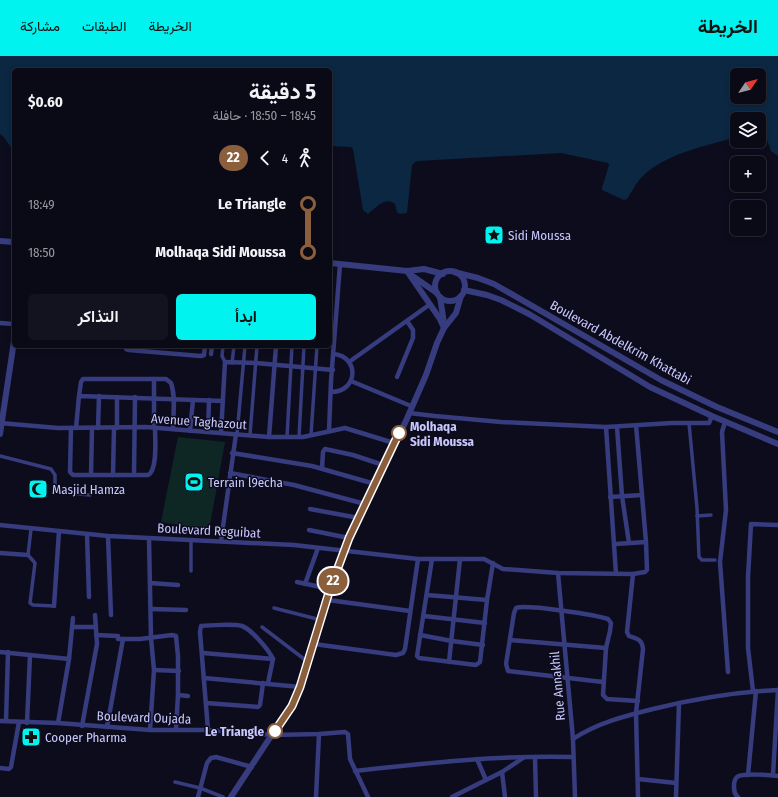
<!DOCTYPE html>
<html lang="ar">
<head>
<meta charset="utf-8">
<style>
  :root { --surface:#0a0916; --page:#13121f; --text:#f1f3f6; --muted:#999aa1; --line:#2a2a35; --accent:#00f3ef }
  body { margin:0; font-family:"Fira Sans Condensed",Vazirmatn,sans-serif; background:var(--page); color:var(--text); direction:rtl; height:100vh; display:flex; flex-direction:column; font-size:15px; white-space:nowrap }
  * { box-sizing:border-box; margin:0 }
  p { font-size:13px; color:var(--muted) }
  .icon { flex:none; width:22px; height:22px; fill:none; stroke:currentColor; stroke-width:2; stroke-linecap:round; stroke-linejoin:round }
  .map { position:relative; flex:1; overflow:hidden; direction:ltr }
  .sheet { position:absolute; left:12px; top:12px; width:320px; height:280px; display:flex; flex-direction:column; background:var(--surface); border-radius:6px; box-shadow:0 2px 6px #0003,0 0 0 1px var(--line); direction:rtl }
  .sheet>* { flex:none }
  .badge { padding:0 8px; border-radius:13px; font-size:14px; line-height:26px }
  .needle { width:26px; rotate:55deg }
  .buttons { position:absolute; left:730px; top:12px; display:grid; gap:8px }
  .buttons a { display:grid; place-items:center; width:36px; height:36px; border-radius:6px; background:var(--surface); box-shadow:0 2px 6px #0003,0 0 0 1px var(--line); font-size:20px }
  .map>.badge { position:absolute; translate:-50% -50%; box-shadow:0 0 0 2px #fff }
  .legs { display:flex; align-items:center; gap:6px; height:44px; padding:0 16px; font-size:13px }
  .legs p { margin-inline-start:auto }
  .headline { display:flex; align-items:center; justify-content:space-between; height:68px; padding:0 16px }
  h1 { font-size:22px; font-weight:700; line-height:30px }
  .cta { display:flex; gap:8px; margin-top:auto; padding:8px 16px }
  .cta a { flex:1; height:46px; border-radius:6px; background:var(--accent); color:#111; font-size:16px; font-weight:700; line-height:46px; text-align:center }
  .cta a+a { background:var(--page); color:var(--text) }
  ul { padding:0 16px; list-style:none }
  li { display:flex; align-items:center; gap:14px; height:48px; font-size:15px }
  li i { display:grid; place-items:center; width:6px; height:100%; margin:0 5px; background:currentColor }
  li i::after { content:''; width:10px; height:10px; margin:-5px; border:3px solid; border-radius:50%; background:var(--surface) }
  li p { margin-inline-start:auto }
  li:first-child i { background:linear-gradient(#0000 50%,currentColor 0) }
  li:last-child i { background:linear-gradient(currentColor 50%,#0000 0) }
  header { display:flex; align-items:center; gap:24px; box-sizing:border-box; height:56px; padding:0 20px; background:var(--accent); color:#111 }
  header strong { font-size:19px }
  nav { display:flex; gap:22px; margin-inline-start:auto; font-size:14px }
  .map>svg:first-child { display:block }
</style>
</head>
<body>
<header>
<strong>الخريطة</strong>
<nav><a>الخريطة</a><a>الطبقات</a><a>مشاركة</a></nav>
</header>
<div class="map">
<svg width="778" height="741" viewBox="0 0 778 741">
  <rect width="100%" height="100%" fill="#0d0c1d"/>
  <!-- green -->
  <polygon fill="#0f2724" points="178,381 225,386 209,474 161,466"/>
  <!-- water -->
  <path fill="#0b2742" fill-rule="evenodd" d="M0,0H778V100L771,95L766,81L759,78V63H737V81C708,89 665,98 643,120C636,126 632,136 627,143L624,144L602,134V132L609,109L608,107L561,97L418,105L415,106L412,109L407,157L400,158L397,156L395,148C385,140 376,152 368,158L363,154L353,93L351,91L330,90V14H14V94C8,90 6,81 0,78ZM737,19H759V41H737Z"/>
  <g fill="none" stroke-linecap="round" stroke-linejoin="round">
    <!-- pedestrian -->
    <g stroke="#363c7d" stroke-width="3.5">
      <polyline points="223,290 222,300 225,306"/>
      <polyline points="232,307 234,290"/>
      <polyline points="689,367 697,452 699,501 702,504 715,504"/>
      <polyline points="237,378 245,290"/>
      <polyline points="250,379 257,290"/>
      <polyline points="311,379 317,290"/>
      <polyline points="287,381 292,290"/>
      <polyline points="299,381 304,290"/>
      <polyline points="0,400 51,413 55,419 55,435 56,436 90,439"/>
      <polyline points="697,460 711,459"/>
      <polyline points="31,473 28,499 35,507 30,547 33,549 54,550"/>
      <polyline points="191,515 191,484"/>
      <polyline points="274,552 321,564"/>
      <polyline points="262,571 308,606"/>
      <polyline points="175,726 200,732 223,741"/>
    </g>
    <!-- minor -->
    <g stroke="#363c7d" stroke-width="4.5">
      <polyline points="0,267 14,268"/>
      <polyline points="126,290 126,293 129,294 201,300 204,299 205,290"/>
      <polyline points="211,298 212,290"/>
      <polyline points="349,306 429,249"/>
      <polyline points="397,321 413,282 413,274 407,265"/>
      <polyline points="154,323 154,372"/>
      <polyline points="351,325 411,350"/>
      <path d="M331,336C358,336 360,301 334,298"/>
      <path d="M79,340L81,326L83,323H166L171,327C176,341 173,358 173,373"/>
      <polyline points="117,341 117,372"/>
      <polyline points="409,357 435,360 501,366 606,371 672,367 709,367 712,360"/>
      <polyline points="725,366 722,376 726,454 720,506 728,616"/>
      <polyline points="0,367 58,372 146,371 269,381 303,381 345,372 394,387"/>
      <polyline points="606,371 616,518"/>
      <polyline points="617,371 622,440 629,487"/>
      <path d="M71,372L70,416L73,419H148C158,414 155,382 155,372"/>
      <polyline points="76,372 79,340 223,345"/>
      <polyline points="98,372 99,340"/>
      <polyline points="190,375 193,344"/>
      <polyline points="329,375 331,325 340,208"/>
      <polyline points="208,376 209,344"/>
      <polyline points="221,377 225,306 256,307 333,314"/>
      <polyline points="269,381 276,290"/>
      <polyline points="232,397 312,410 375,428"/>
      <polyline points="322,412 323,396 325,393 353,399 383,409"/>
      <polyline points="230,417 294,429 365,448"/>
      <polyline points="91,419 92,372"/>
      <polyline points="113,419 114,372"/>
      <polyline points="134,419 135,341"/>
      <polyline points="610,441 642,439"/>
      <polyline points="310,453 359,462"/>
      <path d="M0,469L108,480L294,489L418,503H484L503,513L558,517L633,518L627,576L629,580C637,583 642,583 643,593L636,657L638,741"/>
      <polyline points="309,474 349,482"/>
      <polyline points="87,478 89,541"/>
      <polyline points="108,480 111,559"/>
      <polyline points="149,482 151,582 154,614 150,674"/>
      <polyline points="221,485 236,378"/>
      <polyline points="615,488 646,486"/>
      <polyline points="0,497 28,499"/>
      <polyline points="432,503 417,600 419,602 476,609 480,606 487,544 493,507"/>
      <polyline points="558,517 573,683 575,741"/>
      <polyline points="633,518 645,516 647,514 646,486 636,369"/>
      <polyline points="297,526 330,533"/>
      <polyline points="150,527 178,529"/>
      <polyline points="305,528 318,492"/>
      <polyline points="427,539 487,544"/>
      <polyline points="328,544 410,555"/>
      <polyline points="54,550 59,475"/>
      <polyline points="151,553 186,554"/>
      <polyline points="424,560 485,567"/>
      <polyline points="72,571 96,571"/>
      <polyline points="96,579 118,580 118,583 140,583 172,579 176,580 178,600 178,639"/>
      <polyline points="420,579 452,585 483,589"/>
      <polyline points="510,584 606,592"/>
      <polyline points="314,588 396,599 403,597 405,593 418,503"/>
      <polyline points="0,596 69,603"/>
      <polyline points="203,597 273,603"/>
      <polyline points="449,606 460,503"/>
      <polyline points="154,614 179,615"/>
      <polyline points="204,622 301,631"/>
      <path d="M603,626L508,615L506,608L514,557L516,552C526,548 596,559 608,563L611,567L610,575L606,592L603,639L607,643L638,645"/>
      <polyline points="753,635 748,592 748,521 751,468 778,469"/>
      <polyline points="206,647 258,651 260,649 263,627"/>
      <polyline points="0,665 58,667 150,674 208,674 273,679 319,678 345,676 348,678 350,703 368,741"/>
      <polyline points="6,665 8,596"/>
      <polyline points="27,667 30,599"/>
      <polyline points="58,667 69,603 73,562"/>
      <polyline points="82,670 97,588 95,559"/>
      <polyline points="107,671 123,583"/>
      <polyline points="176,673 178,639 188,640"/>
      <path d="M208,674L200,576L201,570C209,569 235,568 242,570C251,573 269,594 273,603L268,627"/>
      <path d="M573,683C597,667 625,660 653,653C694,643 736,636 778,634"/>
      <polyline points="535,701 536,741"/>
      <polyline points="477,703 486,724"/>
      <polyline points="0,712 9,713 11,711 19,666"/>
      <path d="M355,715C427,707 500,699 573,701"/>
      <polyline points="502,716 505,741"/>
      <polyline points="748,719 756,635"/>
      <polyline points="773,719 778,634"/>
      <polyline points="638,723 676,727"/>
      <polyline points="198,741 207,707 211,702 216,701 252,711"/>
      <polyline points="316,741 319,678"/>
      <polyline points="452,741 502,716 523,702"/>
      <polyline points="676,741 679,647"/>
      <path d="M738,741C734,738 734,734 734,730C734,727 735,723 737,721C742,717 770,719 778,720"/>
    </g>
    <!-- tertiary -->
    <g stroke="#363c7d" stroke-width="6">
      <polyline points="0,185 14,186"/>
      <polyline points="330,207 407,215 424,213 443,218"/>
      <polyline points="407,215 440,263 444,272"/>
      <circle cx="450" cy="230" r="15"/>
      <polyline points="454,216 478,222 494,228 661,324 717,351 778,376"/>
      <polyline points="411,219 437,237"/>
      <polyline points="464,234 487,239 501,244 529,258 650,331 712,360 778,388"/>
      <polyline points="440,241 444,267"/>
      <polyline points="0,378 14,285"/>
      <polyline points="231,741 294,645 301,631 330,533 349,482 383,409 405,367 426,319 437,287 444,272 456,257 461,240"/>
    </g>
  </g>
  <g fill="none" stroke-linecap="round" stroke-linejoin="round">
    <!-- line-1 casing -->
    <g stroke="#fff" stroke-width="9">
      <polyline id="line-1" points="275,675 292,650 300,631 330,533 349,482 399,377"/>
    </g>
    <!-- line-1 -->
    <use href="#line-1" stroke="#8b5e3c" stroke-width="6"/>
  </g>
  <!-- icons -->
  <defs>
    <g id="sight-square" transform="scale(1)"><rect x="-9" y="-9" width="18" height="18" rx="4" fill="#00f3ef" stroke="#0d0c1d"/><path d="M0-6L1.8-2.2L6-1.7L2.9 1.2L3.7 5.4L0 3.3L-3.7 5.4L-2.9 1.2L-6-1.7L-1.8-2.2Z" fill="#111"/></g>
    <g id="stadium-square" transform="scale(1)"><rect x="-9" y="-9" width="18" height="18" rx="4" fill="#00f3ef" stroke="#0d0c1d"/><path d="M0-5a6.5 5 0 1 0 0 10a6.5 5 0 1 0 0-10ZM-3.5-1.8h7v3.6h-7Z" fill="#111"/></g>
    <g id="mosque-square" transform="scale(1)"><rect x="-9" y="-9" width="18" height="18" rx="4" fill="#00f3ef" stroke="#0d0c1d"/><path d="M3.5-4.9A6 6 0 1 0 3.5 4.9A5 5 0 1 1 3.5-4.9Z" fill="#111"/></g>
    <g id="pharmacy-square" transform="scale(1)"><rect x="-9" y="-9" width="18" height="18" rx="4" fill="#00f3ef" stroke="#0d0c1d"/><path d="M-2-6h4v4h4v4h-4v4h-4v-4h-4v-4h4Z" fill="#111"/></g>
  </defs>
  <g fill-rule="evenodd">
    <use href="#sight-square" x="494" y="179"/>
    <use href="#stadium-square" x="194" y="426"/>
    <use href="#mosque-square" x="38" y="433"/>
    <use href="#pharmacy-square" x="31" y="681"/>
  </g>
  <!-- markers -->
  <g fill="#fff" stroke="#8b5e3c" stroke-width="2">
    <circle cx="399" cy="377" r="7"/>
    <circle cx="275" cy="675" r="7"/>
  </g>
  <g text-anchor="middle" stroke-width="3" stroke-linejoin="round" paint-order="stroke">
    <!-- poi labels -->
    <g font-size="13" fill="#c8c8ff" stroke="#0d0c1d" text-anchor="start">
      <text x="508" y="184">Sidi Moussa</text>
      <text x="208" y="431">Terrain l9echa</text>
      <text x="52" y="438">Masjid Hamza</text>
      <text x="45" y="686">Cooper Pharma</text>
    </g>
    <!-- street labels -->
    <g font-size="13" fill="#c8c8ff" stroke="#0d0c1d">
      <text transform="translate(621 286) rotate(29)" y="5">Boulevard Abdelkrim Khattabi</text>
      <text transform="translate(199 365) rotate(4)" y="5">Avenue Taghazout</text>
      <text transform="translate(209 474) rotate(3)" y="5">Boulevard Reguibat</text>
      <text transform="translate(557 630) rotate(-95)" y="5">Rue Annakhil</text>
      <text transform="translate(144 661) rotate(2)" y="5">Boulevard Oujada</text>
    </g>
    <!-- stop labels -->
    <g font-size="13" font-weight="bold" fill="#c8c8ff" stroke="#0d0c1d" text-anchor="start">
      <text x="410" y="375">Molhaqa<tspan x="410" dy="15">Sidi Moussa</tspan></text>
      <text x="264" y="680" text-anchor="end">Le Triangle</text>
    </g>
  </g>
</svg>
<div class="buttons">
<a><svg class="needle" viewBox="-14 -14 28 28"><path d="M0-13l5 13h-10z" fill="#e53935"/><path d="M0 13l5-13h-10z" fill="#999aa1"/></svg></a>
<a><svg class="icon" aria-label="layers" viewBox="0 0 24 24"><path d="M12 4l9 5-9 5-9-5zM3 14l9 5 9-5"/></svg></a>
<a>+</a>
<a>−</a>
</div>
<b class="badge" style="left:333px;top:525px;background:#8b5e3c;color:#fff">22</b>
<section class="sheet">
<div class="headline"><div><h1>5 دقيقة</h1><p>18:45 – 18:50 · حافلة</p></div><b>$0.60</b></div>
<div class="legs"><svg class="icon" aria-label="walk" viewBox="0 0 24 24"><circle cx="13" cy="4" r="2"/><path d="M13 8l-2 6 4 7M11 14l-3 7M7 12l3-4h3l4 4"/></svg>4<svg class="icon" aria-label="back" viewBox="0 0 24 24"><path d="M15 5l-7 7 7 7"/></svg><b class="badge" style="background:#8b5e3c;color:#fff">22</b></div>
<ul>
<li><i style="color:#8b5e3c"></i><b>Le Triangle</b><p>18:49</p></li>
<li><i style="color:#8b5e3c"></i><b>Molhaqa Sidi Moussa</b><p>18:50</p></li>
</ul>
<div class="cta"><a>ابدأ</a><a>التذاكر</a></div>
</section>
</div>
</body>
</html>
